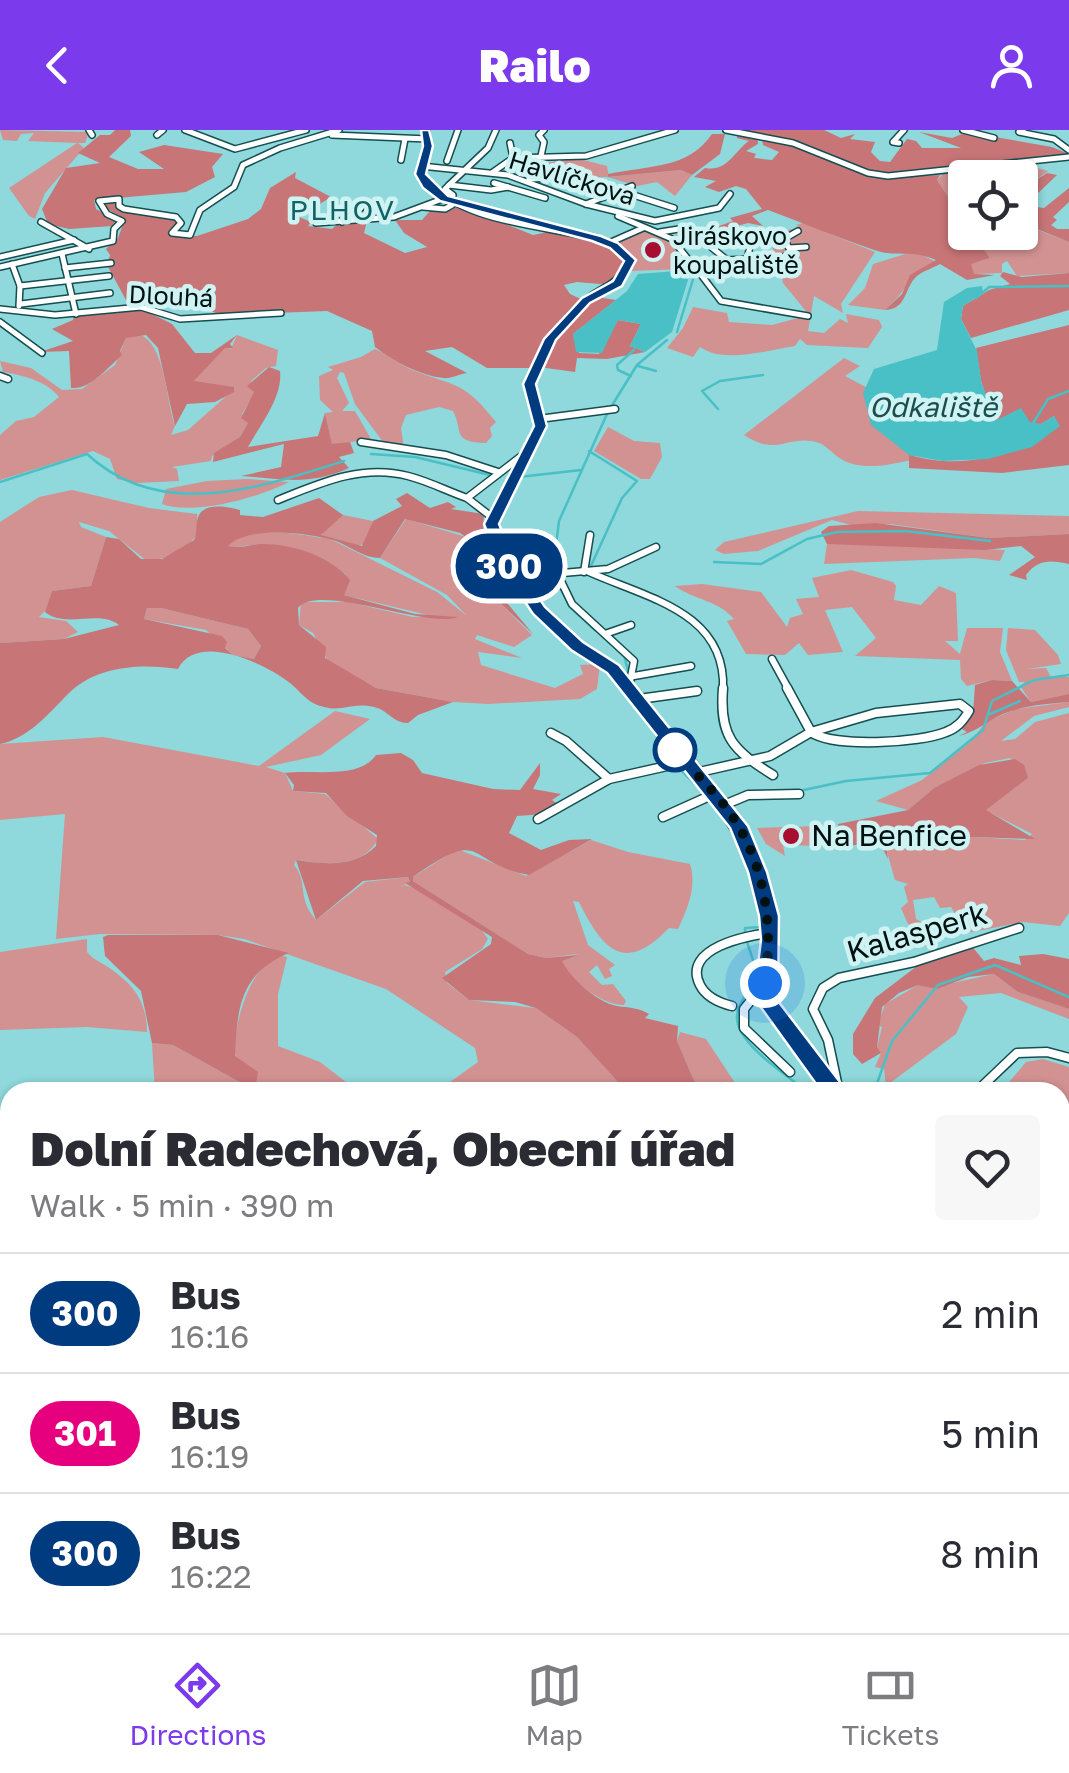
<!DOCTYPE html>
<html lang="en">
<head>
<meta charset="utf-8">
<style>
  :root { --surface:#fff; --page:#f7f7f7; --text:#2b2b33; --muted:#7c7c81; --line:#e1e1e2; --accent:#7c3aed }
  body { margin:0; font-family:"Golos Text",sans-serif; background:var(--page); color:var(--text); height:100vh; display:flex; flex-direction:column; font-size:38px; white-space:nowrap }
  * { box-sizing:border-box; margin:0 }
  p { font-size:32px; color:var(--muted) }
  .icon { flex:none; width:55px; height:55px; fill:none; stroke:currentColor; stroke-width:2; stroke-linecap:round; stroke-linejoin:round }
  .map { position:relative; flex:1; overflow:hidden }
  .details { position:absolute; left:0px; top:952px; width:1070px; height:552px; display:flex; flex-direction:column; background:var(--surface); border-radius:30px 30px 0 0; box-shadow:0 2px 8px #0004 }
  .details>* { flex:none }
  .badge { padding:0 20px; border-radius:32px; font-size:35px; line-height:65px }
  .buttons { position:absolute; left:948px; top:30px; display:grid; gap:20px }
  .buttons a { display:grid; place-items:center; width:90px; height:90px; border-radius:10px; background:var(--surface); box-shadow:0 2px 8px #0004; font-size:50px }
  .you { position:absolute; width:50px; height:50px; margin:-25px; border:8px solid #fff; border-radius:50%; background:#1a73e8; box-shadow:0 0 0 15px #1a73e833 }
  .map>.badge { position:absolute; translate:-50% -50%; box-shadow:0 0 0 5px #fff }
  .round { display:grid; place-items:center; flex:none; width:105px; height:105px; border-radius:10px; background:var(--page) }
  .overview { display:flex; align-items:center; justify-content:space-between; height:170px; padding:0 30px }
  h1 { font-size:48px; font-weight:800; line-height:75px }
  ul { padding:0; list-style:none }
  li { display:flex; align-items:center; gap:30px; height:120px; padding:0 30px; border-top:2px solid var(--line) }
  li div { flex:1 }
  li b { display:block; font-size:38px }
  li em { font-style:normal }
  li .badge { min-width:110px; font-weight:700; text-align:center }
  header { display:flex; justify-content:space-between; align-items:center; height:130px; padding:0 30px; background:var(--accent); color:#fff; font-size:45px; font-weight:800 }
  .tab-bar { display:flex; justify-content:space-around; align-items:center; height:140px; border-top:2px solid var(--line); background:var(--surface); font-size:28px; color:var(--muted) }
  .tab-bar a { display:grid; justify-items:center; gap:5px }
  .tab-bar .active { color:var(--accent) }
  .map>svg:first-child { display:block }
</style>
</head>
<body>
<header><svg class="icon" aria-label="back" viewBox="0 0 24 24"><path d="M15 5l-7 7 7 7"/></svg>Railo<svg class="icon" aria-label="person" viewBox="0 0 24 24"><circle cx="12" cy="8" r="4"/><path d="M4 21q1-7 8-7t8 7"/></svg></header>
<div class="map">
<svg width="1069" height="1503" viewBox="0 0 1069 1503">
  <rect width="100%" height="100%" fill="#8fd8db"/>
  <!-- green -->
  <g fill="#d29292">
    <polygon points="0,0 89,2 85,13 78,13 84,18 45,63 35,89 29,86 9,58 77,13 28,11 34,3 21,4 17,11 3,10"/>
    <polygon points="576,28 607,36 609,47 681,40 692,45 675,66 657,52 637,56 608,47 555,47 533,35"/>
    <polygon points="1030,36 1048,41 1027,56 1020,54 1020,48 965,48 965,76 952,73 937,50 943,44 984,41 992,46 988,41"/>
    <path d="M803,93L875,122L841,174L843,183L814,166L808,201L824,203L840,189L848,193L846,184L879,190L882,197L868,218L807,215L800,209L795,216C769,220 723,234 700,217L693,227L667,218L683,198L693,177L727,183L729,192L772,195L809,185L783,153L781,143L765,141L762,136L775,125L769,107L779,101L801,98L796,95Z"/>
    <polygon points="1020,93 1069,112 1069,143 1017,146 1007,131 1002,134 1002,143 974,144 970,134 990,128 972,103 1020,102"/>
    <polygon points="644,99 671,109 690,131 684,132 686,139 629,141 632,128 612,112"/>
    <path d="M915,121L936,132C907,148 908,159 885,180L848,175L865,158L873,134Z"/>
    <path d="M136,204C165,208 166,270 175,296L171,305L188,300L231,262L233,257L196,254L194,251L225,217L231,219L237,205L278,220L276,236L266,238L251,251L254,264L242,284L248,293L240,307L212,326L211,331L172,337L177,339L179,351L136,353L117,349L110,329L93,321L0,350V305L16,291L34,287L59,267C47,252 27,246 3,242L0,231L31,238L62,260L82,259L115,235L126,208Z"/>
    <path d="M375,219C387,224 397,233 410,239C455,257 463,250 496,292L490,298L492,306L486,313C451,312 464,302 453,281L439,277L406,285L401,298L404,318L386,316L355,274L344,243L340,242L337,248L349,273L342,281H355L371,309L332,315L325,283L333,282L320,270L319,246L333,240L328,237L361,227Z"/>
    <path d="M844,228L860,236L845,246L875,262L916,329C893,334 859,343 838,327C829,320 824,313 812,311C783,307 777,326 744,305Z"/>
    <polygon points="608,297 634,311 660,313 662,327 650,349 641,349 594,321"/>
    <path d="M248,349L289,352C260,367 194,386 162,374L166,359L207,351Z"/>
    <path d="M72,360L149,378L197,384L198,403C187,420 166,430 147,431L109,401L79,392L81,397L106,407L91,456L52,461L47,479L39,487L66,491L78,502L64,509L0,513V392L39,367Z"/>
    <polygon points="858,381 1069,386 1069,404 989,408 890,394 855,396 832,390 758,421 724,424 715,420 724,412"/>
    <path d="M343,385L373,391L364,414L355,416L330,409L437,462L467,486L447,465L380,428L406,389L473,409L483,456L532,505L514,517L477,505L475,509L522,528L478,522L481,535L555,558L583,544L580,535L600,534L597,559L580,569L488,574L453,572L376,558L329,533L313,503L299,495L301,472H348L413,487L432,486L344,465L346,445C324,426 290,415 260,415C248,414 239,419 227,416C249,395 294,403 321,408L323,400Z"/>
    <polygon points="869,413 1005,420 1000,431 974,428 824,434 827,414"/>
    <path d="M851,440L893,452L896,456L894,470L921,475L939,456L956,463L958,511H945L960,524L967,498H1003L1000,522L1012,551L992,550L967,556L961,549L960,530L855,526L876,508L852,477L825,480L843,522L808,525L799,513L785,525L746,524L727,491L734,489C718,470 694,470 675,456L702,454L761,462L787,497L790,488L803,484L796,469L819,467L812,448Z"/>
    <polygon points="147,478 161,478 248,499 261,516 254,529 233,525 206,500 144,489"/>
    <polygon points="1008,498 1035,500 1058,525 1061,534 1027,539 1046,538 1051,547 1069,547 1069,564 1031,572 1020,556 1025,552 1019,552 1006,520"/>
    <polygon points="1069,572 1069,577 1034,586 1001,611 1015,609 1035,592 1069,583 1069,783 1060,796 1023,792 967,803 951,777 940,778 934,767 913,770 916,789 930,797 927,817 923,815 918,802 921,797 908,794 901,778 908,772 904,757 908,754 895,750 885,715 973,707 1025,710 1032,704 985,680 1028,648 1010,628 985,633 934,658 908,680 876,671 922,650 970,612 986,592 1016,579"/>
    <path d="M335,581L370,589L321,625L266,637L285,643L293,661L325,664L378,709C363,739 324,734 296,730L294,735C309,753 296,767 316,790L365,752L408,747L410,752L398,758L405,755L416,759L480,798L488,809L482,819L445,842L447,853L469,870L536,878L577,907L627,962H436L478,932L475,918L386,859L244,809L218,805L100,804L56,809L65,684L0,690V614L103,607L259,636Z"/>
    <polygon points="819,696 821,716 783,715 785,726 766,714 757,698"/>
    <path d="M591,710L628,722L690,734C697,756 688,778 678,799L669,798C625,844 603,821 579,772L573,771L588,815L615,835L609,839L612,846L605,849L597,835L589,842L602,855L613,854L626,871L624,875C602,875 570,851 561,831L578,824L546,828L528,824L413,751V747L457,719L526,746Z"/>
    <path d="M87,809V822L93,828C124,846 147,863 147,902L87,897L0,900V822Z"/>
    <path d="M283,826L287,827L278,864V916L320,932L359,962H155L152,913L173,915L243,954C241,944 236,932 235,923C233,896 251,829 283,826Z"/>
    <polygon points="994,844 1018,862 1069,879 1069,889 1001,863 959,867 968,877 956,904 886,956 884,939 875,937 881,923 877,917 882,897 878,895 885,874 918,855 943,855"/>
    <polygon points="680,902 706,909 741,962 699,962 677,911"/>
    <polygon points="1043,929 1069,937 1069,1220 1066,1233 1069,1259 1060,1258 1060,962 1001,962 1026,932"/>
    <polygon points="0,1283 10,1288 10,1495 345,1495 342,1503 0,1503"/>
    <polygon points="1069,1377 1069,1503 958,1503 956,1495 1060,1495 1060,1378"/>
  </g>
  <!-- forest -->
  <g fill="#c87577" fill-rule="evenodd">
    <polygon points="115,0 130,0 131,6 109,27 138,39 164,39 139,22 164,15 223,24 212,37 215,47 186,62 94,70 96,79 116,90 112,96 69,99 48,94 42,79 66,38 100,33 78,23 100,5 110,5"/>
    <polygon points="739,0 824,0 841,8 855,4 850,9 875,12 871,22 880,31 890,32 907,9 916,11 922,18 961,18 919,2 952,8 967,2 1052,17 1069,24 1060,28 892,46 865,40 799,13"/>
    <path d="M712,4H725L720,24L692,45L681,40L608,47V44C651,35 688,39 712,4Z"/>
    <path d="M737,4L757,7L758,14L746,21L756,24L754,28L772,30L779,22L763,15L762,9L791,14L889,48L940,45L937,50L952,73L965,76V102L972,103L990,128L971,134L974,144L995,145L967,150L940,134C933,138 923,141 917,146C904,157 908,179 885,180L902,164L910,145L936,130C912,119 898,128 874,120C839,108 803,93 768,80L752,86L763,96L748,93L691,108L672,105L697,104L733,91L730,88L762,79L746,59L736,56L719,62L705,57L716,51L694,47L705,38C728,42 734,21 749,11L737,8Z"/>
    <path d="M296,42L295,48L331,67L299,87L311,92L308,96L332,99L338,93L367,91L364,103L405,123L427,117L404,103L395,90H422L430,81L452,80L458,75L533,105L548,102L606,114L627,132L611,155L577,152L564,155L570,164L583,170L553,198L531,238H487L452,217L425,221L467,243C459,244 451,249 443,248C419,245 393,231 375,217L372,201L327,181L221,185L203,178L126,170L107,135L110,125L106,119L118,108L125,89L104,77L102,71L115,69L120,80L173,87L177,92L170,105L197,106L248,89L261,79L270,58Z"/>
    <polygon points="1047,43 1057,45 1034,67 1037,77 1044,78 1069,58 1069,72 1053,87 1057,90 1051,95 1057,99 1069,99 1069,112 1020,92 1020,54 1027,56"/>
    <polygon points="1003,142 1022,147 1069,143 1069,180 971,208 961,189 963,176 989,160 1010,154 1000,146"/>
    <polygon points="596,167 616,170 573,204 579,223 599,224 618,190 641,194 630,216 645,222 607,229 577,228 575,242 539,237 565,193"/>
    <path d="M138,177L172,194L195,223H211L237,205L230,214L233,218H225L194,251L234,257V262L215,272L187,274L175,296L158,218L146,205L126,208L120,221L122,225C109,236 91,260 71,258L69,221L40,222L73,211L52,199L73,190L74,185Z"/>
    <path d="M1069,195V335L1002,343L909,338V325C973,342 1004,322 1059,296L1054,286L1041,294L995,292L981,251L976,218Z"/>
    <path d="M269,237L280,241C283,267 260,295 248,317L318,306L325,283L332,314L350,312L354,323L339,327L349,338C308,356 285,349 241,346L281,337L284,314L213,332L214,323L240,307L248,293L241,288L254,262L247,256Z"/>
    <path d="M407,363L430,378L448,372L456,377L451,379L484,384C478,447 496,459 533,504L482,456L477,415L460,403L405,389L380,428C364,428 351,417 336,411C310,403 248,395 228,416C239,419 248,415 260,414C290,413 331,426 350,450L344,465L415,484L458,487C428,499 317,452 298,478L299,495L326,517L325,528L376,558L453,572L418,585L408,593C393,593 388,580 374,577C348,571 341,586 313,573C304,568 298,559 290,553C266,534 197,501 178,539C142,533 95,536 68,564C48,584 29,608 0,614V513L64,509L119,495C99,479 66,499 45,482L52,461L91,456L106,407L119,409L141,429H162L194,410C198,402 195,392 199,385C206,372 229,377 240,380V385L263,387L319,368L343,385L321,405L362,416L373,391L402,376L396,369ZM147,478H161L248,499L261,516L254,529L233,525L225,518L227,512L222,506L144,489Z"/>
    <path d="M876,393L989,408L1069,404V434C1051,430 1038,429 1026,445L1027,450L1009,445L1035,427L1021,416L985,420L827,414L821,402L829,396Z"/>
    <path d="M992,550L1012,551L1031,572L1069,564V572C1047,574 1024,575 1003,584C987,591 976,602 959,606L967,602L959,597L973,583L975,555Z"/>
    <path d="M401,623L413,630L422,643L493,659L520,660L540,633V645L533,659L561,664L552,670L559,675L545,684L517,686L509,703L541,720L569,710L592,709L529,745C463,733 487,695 413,747V751L528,824L546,828L578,825L562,831C571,849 597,872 617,876C629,878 637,877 649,884L645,888L678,896L677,911L699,962H627L577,907L536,878L515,872L469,870L442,848L491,814L492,807L405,753L410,752L408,747L363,751L316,790L296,730C324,734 355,738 376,716L377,705L347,686L326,663L293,661L294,655L285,643C313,639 359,650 376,625Z"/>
    <polygon points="1015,629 1024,635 1028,648 986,680 1035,709 973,707 886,715 888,729 880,713 843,716 838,694 908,680 934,658 979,635"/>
    <path d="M108,805H218L289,823C241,843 237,876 235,926L258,942L256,953L243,954L173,915L152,913L141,861L105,826L103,807Z"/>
    <polygon points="970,814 984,831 994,828 1021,835 1019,826 1043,824 1069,829 1069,879 1018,862 994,844 968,847 937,859 918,855 899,863 882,877 877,917 881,923 862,934 853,924 853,904 875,868 921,833"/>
    <polygon points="1060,1258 1069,1259 1069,1377 1060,1378"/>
    <path d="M639,1495H956L958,1503H782L758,1496L745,1503C721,1496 666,1503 636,1503Z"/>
  </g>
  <!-- water -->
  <g fill="#48c0c5">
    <polygon points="677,141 686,142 688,150 672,202 645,222 630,216 641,194 618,190 602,223 576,222 573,204 627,161 638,144"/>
    <polygon points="982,156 983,163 963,176 961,189 977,221 981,251 995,291 1021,278 1030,292 1041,294 1054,286 1060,296 1032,317 988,329 942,331 909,325 871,295 863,263 874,239 937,220 944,172 967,158"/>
  </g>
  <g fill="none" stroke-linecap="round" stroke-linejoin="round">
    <!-- stream-far1 -->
    <g stroke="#48c0c5" stroke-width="2.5">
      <polyline points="976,168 989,157 1069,156"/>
      <polyline points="677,202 694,146 687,140 692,136 685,131"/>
      <polyline points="638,236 656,241"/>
      <polyline points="631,246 618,240 617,235 634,220"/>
      <polyline points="611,277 637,235 667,210"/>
      <polyline points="718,279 702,261 720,251 763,245"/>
      <polyline points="1032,295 1048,269 1069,261"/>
      <polyline points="589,321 637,351 622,368 590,438"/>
      <polyline points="371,324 415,327 490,345"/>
      <polyline points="519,347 581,340"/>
      <path d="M0,352L87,324C160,392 259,358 344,331"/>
      <polyline points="714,432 761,434 807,409 837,402 905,401 990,411"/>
      <polyline points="553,440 559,391 607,284"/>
      <polyline points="555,448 570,477 595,500"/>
      <polyline points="624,525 628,541 625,547"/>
      <polyline points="640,580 673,632"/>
      <polyline points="990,584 1020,571"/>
      <polyline points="679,638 705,664"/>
      <polyline points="799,661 846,651 930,643 983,600 992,571 1034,550 1069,545"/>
      <polyline points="710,670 734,705"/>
      <polyline points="745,804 745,798 760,797 762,793 755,753"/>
      <path d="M747,812L757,842C754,858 738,870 737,886C735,913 789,947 808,962"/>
      <polyline points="874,962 892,911 938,855 995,835 1069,867"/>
    </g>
    <!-- stream -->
    <polyline stroke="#48c0c5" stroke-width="4" points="487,1503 489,1495"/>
    <!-- minor-far2 casing -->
    <g stroke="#144e50" stroke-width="8">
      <g id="minor-far2">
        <polyline points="89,0 92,5"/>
        <polyline points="185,0 235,19 306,0"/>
        <polyline points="496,0 488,18 449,55 491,60 508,57"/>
        <polyline points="726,0 793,13 868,43 888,46 1069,27"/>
        <polyline points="963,0 994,8"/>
        <polyline points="1023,0 1019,2 1054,9 1069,20"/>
        <polyline points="157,5 163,0"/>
        <polyline points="332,5 428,9"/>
        <polyline points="510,13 513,28"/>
        <polyline points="899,13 893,12 904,0"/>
        <polyline points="541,26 544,12 539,5 544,0"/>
        <polyline points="401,30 405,9"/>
        <polyline points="447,31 458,0"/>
        <polyline points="421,36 508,45 586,74 655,91 719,78 730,64"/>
        <polyline points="493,42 513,28 586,26 675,0"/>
        <polyline points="529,49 577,47 674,78"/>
        <polyline points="556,49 603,67"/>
        <polyline points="494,53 545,68"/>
        <polyline points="586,74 632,56"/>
        <polyline points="423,77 445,79 452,75"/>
        <polyline points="618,86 672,109 688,129 729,142 767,141 791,121 789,118 806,117"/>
        <polyline points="41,92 89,119"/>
        <polyline points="342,92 361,78"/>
        <polyline points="316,93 394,87 453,65 445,59 449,55"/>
        <polyline points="660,102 685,98"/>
        <polygon points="740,106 752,108 747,129 727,130 711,117"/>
        <polyline points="609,113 643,98"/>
        <polyline points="789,118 784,109 798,101"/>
        <polyline points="62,124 76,184"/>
        <polyline points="0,127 74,110"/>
        <polyline points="706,131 727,130"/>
        <polyline points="12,134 20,156 19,176"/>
        <polyline points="0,137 113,111 114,99 122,91 107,84 99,71 119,69 119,76 124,79 176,87 181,93 172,103 190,105 200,80 234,57 243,35 280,18 339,0"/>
        <polyline points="65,138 111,133"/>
        <polyline points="715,138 699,142 721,171 808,186"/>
        <polyline points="20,156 109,146"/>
        <polyline points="21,174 110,163"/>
        <polyline points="0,179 55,185 141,177 180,189 281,183"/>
        <polyline points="0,192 42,223"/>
      </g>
    </g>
    <!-- minor-far1 casing -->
    <g stroke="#144e50" stroke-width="9">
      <g id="minor-far1">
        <polyline points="0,246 8,249"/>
        <polyline points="539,289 615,279"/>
        <polyline points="361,312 446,325 498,342"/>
        <path d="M278,370C320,353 362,334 408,346C428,351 447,361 467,368"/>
        <polyline points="493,388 467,368 528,321"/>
        <polyline points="584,442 590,405"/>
        <path d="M589,442C647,468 727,482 723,560"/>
        <polyline points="558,445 572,474 634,531 629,557"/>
        <polyline points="517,447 608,439 656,417"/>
        <polyline points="605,504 631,495"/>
        <polyline points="772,529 789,560"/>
        <polyline points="634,546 691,536"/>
      </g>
    </g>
    <!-- minor casing -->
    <g stroke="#144e50" stroke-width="11">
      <g id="minor">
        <path d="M723,558C719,607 733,620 773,645"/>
        <polyline points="787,558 811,602"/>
        <polyline points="639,569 697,561"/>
        <path d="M960,574L969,581C963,591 957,598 946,602C920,613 833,618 811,602L876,583Z"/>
        <polyline points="551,603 566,611 609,649"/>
        <polyline points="695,643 770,626 811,602"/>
        <polyline points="724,675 748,665 799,664"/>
        <polyline points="663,687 714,664"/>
        <polyline points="538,689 609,649 685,632"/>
        <polyline points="765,853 744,879 744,898 790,942"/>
        <path d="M732,876C720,873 706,867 700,855C681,818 748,805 771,803"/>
        <polyline points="839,962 828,910 813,879 823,858 839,848 914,832 1019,798"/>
        <polyline points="976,962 1017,923 1047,922 1069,928"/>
      </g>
    </g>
    <!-- major-far3 casing -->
    <g stroke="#144e50" stroke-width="9">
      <path id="major-far3" d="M426,0L428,16L420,44C460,93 539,94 596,108L614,116L630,130C613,162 607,152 584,172C560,192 547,217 534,244"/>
    </g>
    <!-- major-far2 casing -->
    <g stroke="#144e50" stroke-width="10">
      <path id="major-far2" d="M535,242L530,254L540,296L492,394C511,441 536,483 576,515C596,531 614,540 630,560"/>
    </g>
    <!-- major-far1 casing -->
    <g stroke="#144e50" stroke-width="14">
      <path id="major-far1" d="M628,558C685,629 755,695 769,788C774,817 762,845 768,873L835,962"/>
    </g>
    <!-- major casing -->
    <g stroke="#144e50" stroke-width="16">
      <polyline id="major" points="529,1503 556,1495"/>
    </g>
    <!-- minor-far2 -->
    <use href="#minor-far2" stroke="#fff" stroke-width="5"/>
    <!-- minor-far1 -->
    <use href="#minor-far1" stroke="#fff" stroke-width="6"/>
    <!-- minor -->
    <use href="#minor" stroke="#fff" stroke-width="8"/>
    <!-- major-far3 -->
    <use href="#major-far3" stroke="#fff" stroke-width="6"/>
    <!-- major-far2 -->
    <use href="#major-far2" stroke="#fff" stroke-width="8"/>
    <!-- major-far1 -->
    <use href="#major-far1" stroke="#fff" stroke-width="10"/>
    <!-- major -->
    <use href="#major" stroke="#fff" stroke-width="12"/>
  </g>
  <!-- line -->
  <polygon fill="#003b80" stroke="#fff" stroke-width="2.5" points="421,0 429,0 433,16 426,44 448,66 601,106 618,113 636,130 622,156 590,173 556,210 536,254 547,296 499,394 516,434 545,477 583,512 619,535 748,696 767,742 779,786 778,871 843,956 846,962 843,969 827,969 757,872 755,859 761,810 759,786 748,742 730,698 607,543 571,520 533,484 500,434 484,394 534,296 523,254 544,209 582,168 613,151 624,131 610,118 592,111 440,71 423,58 415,44 423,16"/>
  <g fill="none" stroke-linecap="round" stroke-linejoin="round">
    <!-- walk -->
    <path stroke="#001112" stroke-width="10" stroke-dasharray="0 18" d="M675,620C684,632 710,657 724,675C764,726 774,791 765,853"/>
  </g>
  <!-- markers -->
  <g fill="#a70e2f" stroke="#cff2f3" stroke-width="4">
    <circle cx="653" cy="120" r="10"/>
    <circle cx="791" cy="706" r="10"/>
  </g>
  <circle fill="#fff" stroke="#003b80" stroke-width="5" cx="675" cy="620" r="20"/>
  <g text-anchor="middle" stroke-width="9" stroke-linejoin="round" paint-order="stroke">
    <!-- far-street labels -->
    <g font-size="25" fill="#001112" stroke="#cff2f3">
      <text transform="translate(572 48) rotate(17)" y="9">Havlíčkova</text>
      <text transform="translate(171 166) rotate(3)" y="9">Dlouhá</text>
    </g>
    <!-- far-poi labels -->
    <g font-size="25" fill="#001112" stroke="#cff2f3" text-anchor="start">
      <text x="673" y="115">Jiráskovo<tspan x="673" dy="29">koupaliště</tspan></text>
    </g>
    <!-- far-neighbourhood labels -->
    <g font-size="28" letter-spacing="2.5" fill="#126366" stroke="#cff2f3">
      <text x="343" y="90">PLHOV</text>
    </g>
    <!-- far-water labels -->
    <g font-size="28" font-style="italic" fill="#1b4e50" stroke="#cff2f3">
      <text x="933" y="287">Odkaliště</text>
    </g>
    <!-- poi labels -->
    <g font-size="30" fill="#001112" stroke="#cff2f3" text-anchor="start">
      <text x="811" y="716">Na Benfice</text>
    </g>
    <!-- street labels -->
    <g font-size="30" fill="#001112" stroke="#cff2f3">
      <text transform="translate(917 803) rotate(-16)" y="10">Kalasperk</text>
    </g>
  </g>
</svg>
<div class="buttons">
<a><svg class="icon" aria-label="locate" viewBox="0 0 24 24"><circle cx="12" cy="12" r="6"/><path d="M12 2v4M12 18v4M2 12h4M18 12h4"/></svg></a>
</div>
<div class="you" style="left:765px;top:853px"></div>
<b class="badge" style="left:509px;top:436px;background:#003b80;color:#fff">300</b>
<section class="details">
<div class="overview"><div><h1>Dolní Radechová, Obecní úřad</h1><p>Walk · 5 min · 390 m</p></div><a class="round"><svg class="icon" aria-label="heart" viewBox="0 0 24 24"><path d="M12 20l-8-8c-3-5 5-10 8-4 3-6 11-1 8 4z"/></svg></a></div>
<ul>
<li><span class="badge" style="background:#003b80;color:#fff">300</span><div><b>Bus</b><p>16:16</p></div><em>2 min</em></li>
<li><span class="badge" style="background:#e6007e;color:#fff">301</span><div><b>Bus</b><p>16:19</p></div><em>5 min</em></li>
<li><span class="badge" style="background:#003b80;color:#fff">300</span><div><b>Bus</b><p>16:22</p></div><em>8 min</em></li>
</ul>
</section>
</div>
<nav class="tab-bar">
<a class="active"><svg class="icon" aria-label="directions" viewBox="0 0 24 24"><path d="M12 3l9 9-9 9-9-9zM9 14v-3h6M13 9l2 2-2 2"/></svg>Directions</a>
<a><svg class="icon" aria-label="map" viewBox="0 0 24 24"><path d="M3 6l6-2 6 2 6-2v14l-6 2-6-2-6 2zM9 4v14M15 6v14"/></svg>Map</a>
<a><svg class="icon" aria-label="tickets" viewBox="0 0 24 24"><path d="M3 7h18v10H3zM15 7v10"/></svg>Tickets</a>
</nav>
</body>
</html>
